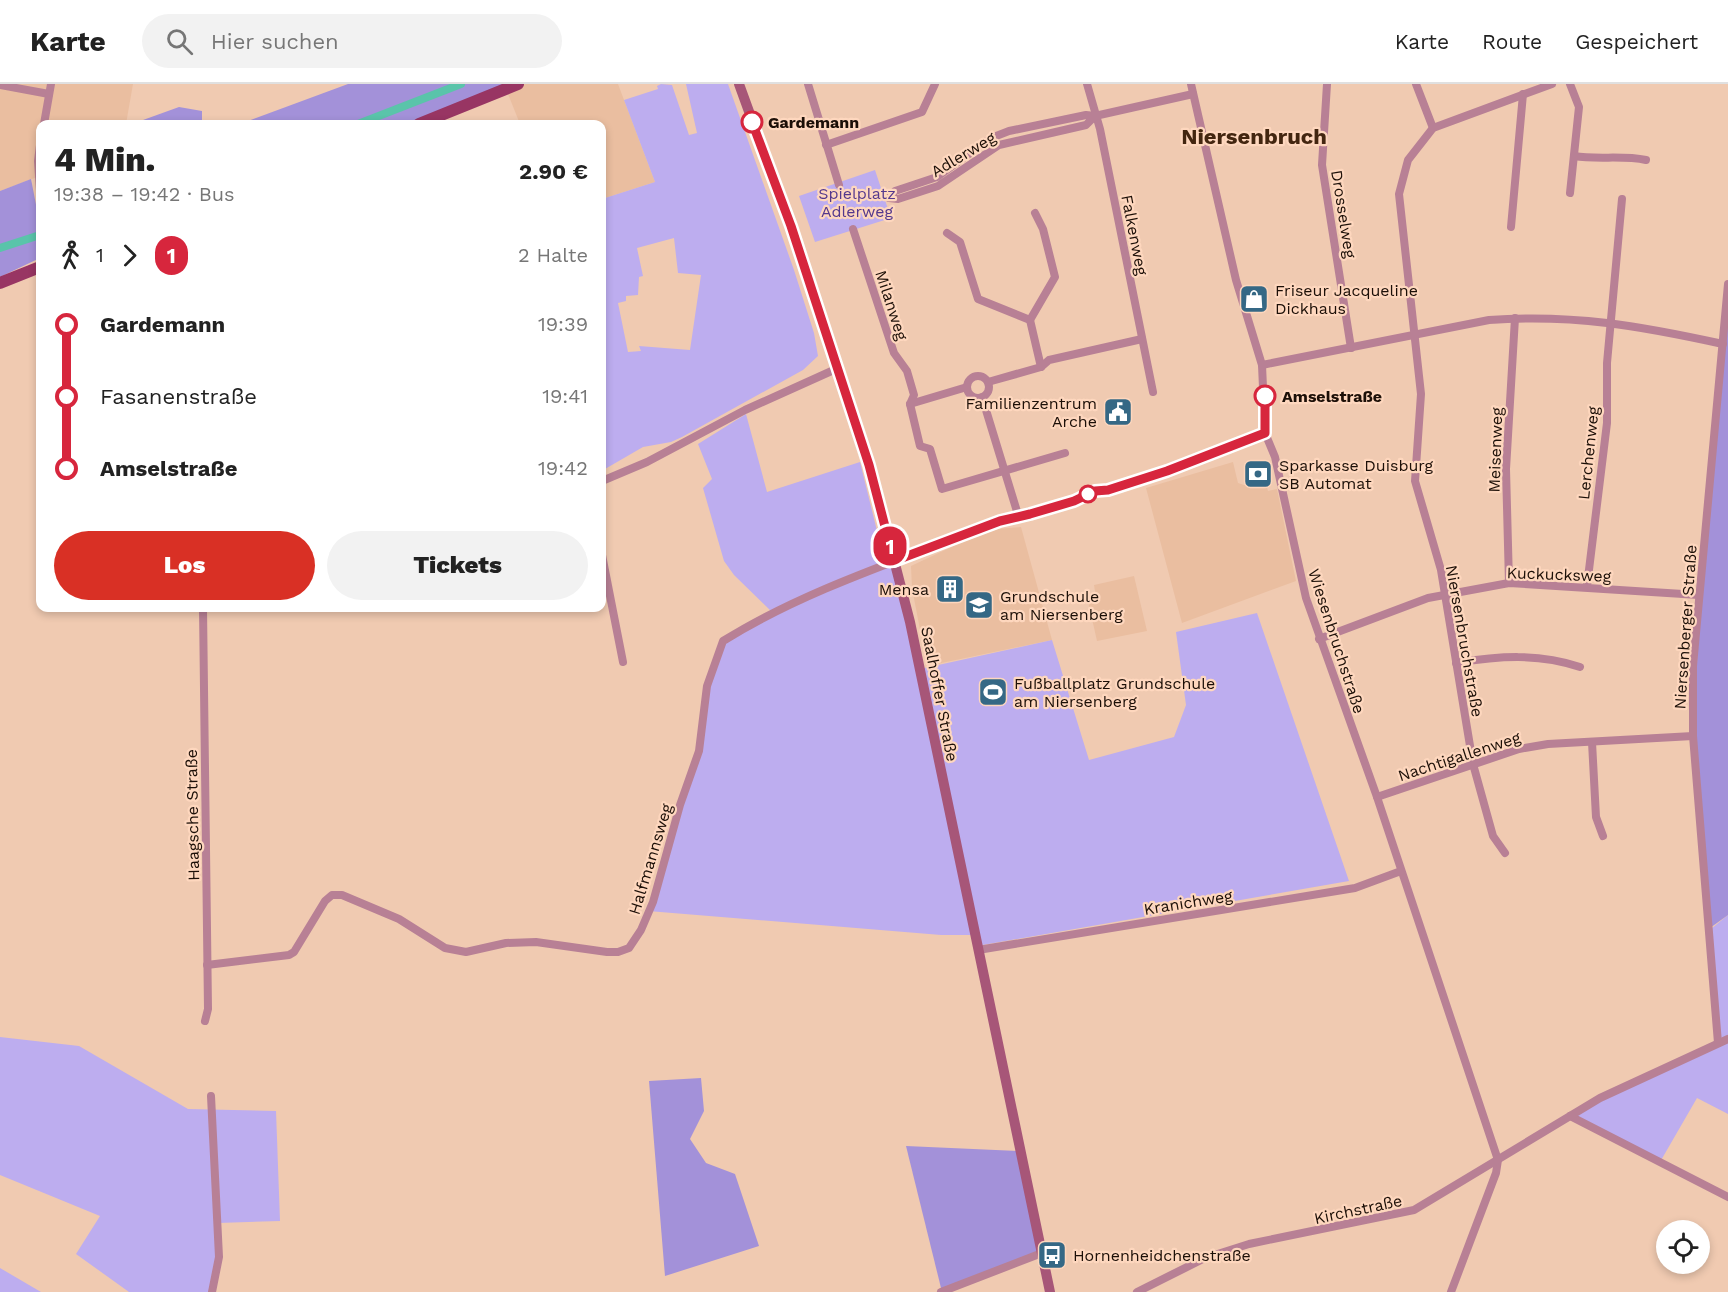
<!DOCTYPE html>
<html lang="de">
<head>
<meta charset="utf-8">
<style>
  :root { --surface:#fff; --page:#f2f2f2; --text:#222; --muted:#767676; --line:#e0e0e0; --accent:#d93025 }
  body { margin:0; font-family:"Work Sans",sans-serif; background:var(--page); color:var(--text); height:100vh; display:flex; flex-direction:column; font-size:22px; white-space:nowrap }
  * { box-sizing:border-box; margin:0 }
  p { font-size:20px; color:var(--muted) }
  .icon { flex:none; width:33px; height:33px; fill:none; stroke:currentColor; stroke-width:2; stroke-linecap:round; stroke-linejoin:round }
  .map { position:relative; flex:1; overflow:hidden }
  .side { position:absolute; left:36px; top:36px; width:570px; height:492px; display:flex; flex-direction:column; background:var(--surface); border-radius:12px; box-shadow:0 3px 9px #0003 }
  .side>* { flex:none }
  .badge { padding:0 12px; border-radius:20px; font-size:21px; line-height:39px }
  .buttons { position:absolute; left:1656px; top:1136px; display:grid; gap:12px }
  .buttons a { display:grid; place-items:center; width:54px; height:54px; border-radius:50%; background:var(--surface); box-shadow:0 3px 9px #0003; font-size:30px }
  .map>.badge { position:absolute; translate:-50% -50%; box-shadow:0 0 0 3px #fff }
  .legs { display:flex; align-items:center; gap:9px; height:66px; padding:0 18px; font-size:20px }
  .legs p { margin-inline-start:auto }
  .headline { display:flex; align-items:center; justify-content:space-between; height:102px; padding:0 18px }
  h1 { font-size:33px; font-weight:800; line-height:45px }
  .primary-button { display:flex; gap:12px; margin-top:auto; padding:12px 18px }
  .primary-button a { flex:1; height:69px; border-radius:36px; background:var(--accent); color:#fff; font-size:24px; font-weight:800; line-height:69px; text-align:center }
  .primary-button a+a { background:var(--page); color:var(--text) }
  ul { padding:0 18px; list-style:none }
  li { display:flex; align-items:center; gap:21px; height:72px; font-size:22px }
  li i { display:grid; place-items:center; width:9px; height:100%; margin:0 8px; background:currentColor }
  li i::after { content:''; width:15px; height:15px; margin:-8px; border:4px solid; border-radius:50%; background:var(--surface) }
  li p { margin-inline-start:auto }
  li:first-child i { background:linear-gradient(#0000 50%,currentColor 0) }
  li:last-child i { background:linear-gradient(currentColor 50%,#0000 0) }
  header { display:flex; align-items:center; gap:36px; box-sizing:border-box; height:84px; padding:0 30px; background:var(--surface); border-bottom:2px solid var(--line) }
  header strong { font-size:28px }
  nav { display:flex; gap:33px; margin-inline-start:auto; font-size:21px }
  .search { width:420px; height:54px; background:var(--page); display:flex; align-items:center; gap:15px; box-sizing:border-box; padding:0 21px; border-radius:33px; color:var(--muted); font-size:22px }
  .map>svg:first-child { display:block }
</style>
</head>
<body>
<header>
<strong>Karte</strong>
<div class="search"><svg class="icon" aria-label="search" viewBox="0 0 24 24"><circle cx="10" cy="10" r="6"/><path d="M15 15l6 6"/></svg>Hier suchen</div>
<nav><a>Karte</a><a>Route</a><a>Gespeichert</a></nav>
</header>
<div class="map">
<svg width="1728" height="1208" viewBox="0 0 1728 1208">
  <rect width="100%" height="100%" fill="#f0cab1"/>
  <!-- built -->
  <g fill="#eabea0">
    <polygon points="0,0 133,0 126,40 40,40 40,92 0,107"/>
    <polygon points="518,0 618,0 655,98 602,115 602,40 520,40 506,5"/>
    <polygon points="1233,378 1238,399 1244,401 1265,397 1268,407 1277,405 1296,497 1182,539 1146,404"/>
    <polygon points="1021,443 1052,556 927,582 912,504 911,482 962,458 997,445"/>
    <polygon points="1134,492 1147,547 1097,557 1088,517 1096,514 1094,501"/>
  </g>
  <!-- green -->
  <g fill="#bdadef" fill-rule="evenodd">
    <path d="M661,0L672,1L689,51L697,49L686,0H728L794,186L814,249L818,272L803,286L682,353L671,358L643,363L605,385L602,379V115L655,98L624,16L658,5L657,2ZM674,154L678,189L701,191L690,266L639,262L641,267L628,268L618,219L626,217V212L638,211L639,193L643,192L637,164Z"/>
    <polygon points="875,86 891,134 815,158 799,112"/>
    <polygon points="746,330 767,408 860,378 885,479 894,477 920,585 1052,556 1089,676 1174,653 1186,621 1176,548 1257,529 1349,797 977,862 974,851 941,851 648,827 700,664 707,602 724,554 774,530 734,491 724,477 703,404 712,395 698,360"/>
    <polygon points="1728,831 1728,952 1720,955 1711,845"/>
    <polygon points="0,953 79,962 188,1025 276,1027 280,1137 218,1139 219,1173 212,1208 129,1208 76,1170 100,1132 0,1091"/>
    <polygon points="1728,955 1728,1030 1697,1014 1660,1078 1570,1032"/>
    <polygon points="0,1184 41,1208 0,1208"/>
  </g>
  <!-- forest -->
  <g fill="#a391d9">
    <polygon points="348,0 509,0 410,40 240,40"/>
    <polygon points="179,23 202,27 202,40 132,40"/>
    <polygon points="31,95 40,141 40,174 0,193 0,107"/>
    <polygon points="1728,205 1728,831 1710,844 1696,650 1698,512"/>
    <polygon points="701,994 704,1027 690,1055 706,1079 735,1090 759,1162 665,1192 649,997"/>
    <polygon points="906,1062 1020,1067 1042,1169 942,1208"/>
  </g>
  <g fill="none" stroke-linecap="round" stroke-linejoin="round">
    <!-- canal -->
    <g stroke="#5ac4aa" stroke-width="8">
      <polyline points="358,40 461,0"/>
      <polyline points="0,164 40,151"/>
    </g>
    <!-- street -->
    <g stroke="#b88095" stroke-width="8">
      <polyline points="808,0 839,101"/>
      <polyline points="1087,0 1100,45 1153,308"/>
      <polyline points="1191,0 1236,196 1262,281 1265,349 1275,373 1306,514 1377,713 1498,1076 1496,1089 1451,1208"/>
      <polyline points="1327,0 1322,81 1351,264"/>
      <polyline points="1416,0 1433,44"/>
      <polyline points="0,1 49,10"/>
      <polyline points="1095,32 1086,41 999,61 938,102 898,115 889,114 895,107 937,93 991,54 1009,47 1086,31 1095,32 1193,10"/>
      <polyline points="44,40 51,0"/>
      <polyline points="40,61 38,77 40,107"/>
      <polyline points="826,61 922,28 935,0"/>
      <path d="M1574,72C1598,76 1622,71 1646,76"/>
      <polyline points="1570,109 1579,23 1570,0"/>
      <polyline points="1511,143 1523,10"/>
      <polyline points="853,145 894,269 907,287 914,311 910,320 920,362 930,365 942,405 1065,369"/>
      <polyline points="947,149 960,158 978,215 1030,236 1041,283"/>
      <polyline points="1030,236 1055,193 1043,145 1035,129"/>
      <path d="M1262,281L1489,236C1575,230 1640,242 1723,260"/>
      <circle cx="978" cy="303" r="11"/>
      <polyline points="988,298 1041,283 1049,276 1142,255"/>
      <polyline points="982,313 1019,434"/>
      <polyline points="910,320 967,303"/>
      <polyline points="602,397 647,378 745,326 836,285"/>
      <polyline points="602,471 623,578"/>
      <polyline points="1509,499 1506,385 1515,234"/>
      <polyline points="1587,502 1607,339 1607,279 1622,115"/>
      <polyline points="203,524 208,925 205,937"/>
      <polyline points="1319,555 1428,514 1509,499 1699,511"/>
      <path d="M1456,579C1499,572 1538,569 1580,583"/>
      <polyline points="1592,658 1596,733 1603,752"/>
      <polyline points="1377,713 1519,665 1548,660 1693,652"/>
      <polyline points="1505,769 1493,752 1473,680 1441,486 1415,397 1421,310 1399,110 1408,76 1433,44 1552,0"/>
      <polyline points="978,866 1355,804 1401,787"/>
      <path d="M207,881L289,871L294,868L325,817L332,811H342L399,835L445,864L466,868L506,859L536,858L607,868H618L629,864L641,846L653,818L680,721L699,667L707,602L723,557C806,505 909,473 1000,437L1019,434L1074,417L1095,407L1108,406L1167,387L1265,349"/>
      <polyline points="1718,959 1693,652 1693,582 1728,200"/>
      <polyline points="211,1012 219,1173 212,1208"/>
      <polyline points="1570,1032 1728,1113"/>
      <polyline points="941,1208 1042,1169"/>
      <polyline points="1137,1208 1205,1174 1249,1160 1414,1126 1600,1014 1728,955"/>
    </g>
    <!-- secondary -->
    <polyline stroke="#a75678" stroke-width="10" points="739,0 791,143 878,414 910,538 1050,1208"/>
    <!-- primary -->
    <g stroke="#983563" stroke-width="12">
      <polyline points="419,40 518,0"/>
      <polyline points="0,199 40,183"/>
    </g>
  </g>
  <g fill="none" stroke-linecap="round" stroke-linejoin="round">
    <!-- line-1 casing -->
    <g stroke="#fff" stroke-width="14">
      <polyline id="line-1" points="752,38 791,142 869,381 894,477 1000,437 1030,430 1074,417 1095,407 1108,406 1167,387 1265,349 1265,312"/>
    </g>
    <!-- line-1 -->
    <use href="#line-1" stroke="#d7263d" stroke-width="9"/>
  </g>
  <!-- icons -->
  <defs>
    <g id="shop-square" transform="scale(1.5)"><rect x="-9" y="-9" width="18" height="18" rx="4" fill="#356885" stroke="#fed7be"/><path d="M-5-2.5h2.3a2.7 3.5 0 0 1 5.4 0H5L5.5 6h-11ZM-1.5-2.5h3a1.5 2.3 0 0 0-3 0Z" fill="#fff"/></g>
    <g id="civic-square" transform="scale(1.5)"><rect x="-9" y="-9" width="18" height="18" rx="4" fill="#356885" stroke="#fed7be"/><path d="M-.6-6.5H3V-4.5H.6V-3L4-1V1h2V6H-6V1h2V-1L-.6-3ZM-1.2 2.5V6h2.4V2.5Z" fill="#fff"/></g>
    <g id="bank-square" transform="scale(1.5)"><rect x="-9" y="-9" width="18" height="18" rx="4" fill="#356885" stroke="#fed7be"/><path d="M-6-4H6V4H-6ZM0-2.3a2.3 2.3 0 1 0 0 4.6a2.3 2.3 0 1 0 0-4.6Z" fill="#fff"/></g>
    <g id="building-square" transform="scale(1.5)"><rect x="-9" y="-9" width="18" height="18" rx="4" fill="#356885" stroke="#fed7be"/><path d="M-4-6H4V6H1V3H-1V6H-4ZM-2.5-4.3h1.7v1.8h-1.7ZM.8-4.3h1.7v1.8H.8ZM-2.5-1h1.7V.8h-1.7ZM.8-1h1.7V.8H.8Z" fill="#fff"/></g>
    <g id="school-square" transform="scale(1.5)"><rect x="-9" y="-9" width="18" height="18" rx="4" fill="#356885" stroke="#fed7be"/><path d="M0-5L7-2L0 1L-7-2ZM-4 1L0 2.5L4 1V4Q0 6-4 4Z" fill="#fff"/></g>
    <g id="stadium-square" transform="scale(1.5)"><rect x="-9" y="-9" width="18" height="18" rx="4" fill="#356885" stroke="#fed7be"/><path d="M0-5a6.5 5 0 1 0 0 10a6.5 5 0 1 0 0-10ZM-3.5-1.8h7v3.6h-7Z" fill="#fff"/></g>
    <g id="bus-square" transform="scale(1.5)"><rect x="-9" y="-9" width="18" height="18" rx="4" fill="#356885" stroke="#fed7be"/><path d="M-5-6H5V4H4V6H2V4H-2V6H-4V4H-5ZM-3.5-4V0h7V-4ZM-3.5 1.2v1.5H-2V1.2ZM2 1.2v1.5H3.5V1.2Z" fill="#fff"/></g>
  </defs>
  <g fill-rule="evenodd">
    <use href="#shop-square" x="1254" y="215"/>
    <use href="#civic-square" x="1118" y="328"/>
    <use href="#bank-square" x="1258" y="390"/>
    <use href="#building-square" x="950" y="505"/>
    <use href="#school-square" x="979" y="521"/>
    <use href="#stadium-square" x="993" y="608"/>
    <use href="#bus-square" x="1052" y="1171"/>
  </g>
  <!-- markers -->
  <g fill="#fff" stroke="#d7263d" stroke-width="3">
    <circle cx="752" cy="38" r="10"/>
    <circle cx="1265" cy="312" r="10"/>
    <circle cx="1088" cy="410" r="8"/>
  </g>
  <g text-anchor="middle" stroke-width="4.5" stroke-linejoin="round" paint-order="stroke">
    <!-- stop labels -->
    <g font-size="16" font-weight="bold" fill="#1c0f07" stroke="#fed7be" text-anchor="start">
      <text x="768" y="44">Gardemann</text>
      <text x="1282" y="318">Amselstraße</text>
    </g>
    <!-- street labels -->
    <g font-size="16" fill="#1c0f07" stroke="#fed7be">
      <text transform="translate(963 70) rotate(-31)" y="6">Adlerweg</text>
      <text transform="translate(1344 130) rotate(81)" y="6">Drosselweg</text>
      <text transform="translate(1135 151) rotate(79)" y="6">Falkenweg</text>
      <text transform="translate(892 221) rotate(72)" y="6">Milanweg</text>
      <text transform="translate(1495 366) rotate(-88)" y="6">Meisenweg</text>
      <text transform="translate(1588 369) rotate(-84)" y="6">Lerchenweg</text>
      <text transform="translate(1559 490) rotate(2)" y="6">Kuckucksweg</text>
      <text transform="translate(1685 543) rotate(-86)" y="6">Niersenberger Straße</text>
      <text transform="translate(1337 557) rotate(72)" y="6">Wiesenbruchstraße</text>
      <text transform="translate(1465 557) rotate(80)" y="6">Niersenbruchstraße</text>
      <text transform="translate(940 610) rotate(79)" y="6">Saalhoffer Straße</text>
      <text transform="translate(1459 672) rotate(-18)" y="6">Nachtigallenweg</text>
      <text transform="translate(192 731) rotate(-91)" y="6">Haagsche Straße</text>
      <text transform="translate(650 775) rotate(-73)" y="6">Halfmannsweg</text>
      <text transform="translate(1188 818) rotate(-9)" y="6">Kranichweg</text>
      <text transform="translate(1358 1125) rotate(-12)" y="6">Kirchstraße</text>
    </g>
    <!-- park labels -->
    <g font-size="16" fill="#54388d" stroke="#fed7be">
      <text x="857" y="115">Spielplatz<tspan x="857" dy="18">Adlerweg</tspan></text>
    </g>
    <!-- poi labels -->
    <g font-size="16" fill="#1c0f07" stroke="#fed7be" text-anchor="start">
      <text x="1275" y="212">Friseur Jacqueline<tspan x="1275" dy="18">Dickhaus</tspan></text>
      <text x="1097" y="325" text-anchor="end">Familienzentrum<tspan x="1097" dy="18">Arche</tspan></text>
      <text x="1279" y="387">Sparkasse Duisburg<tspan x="1279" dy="18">SB Automat</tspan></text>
      <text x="929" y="511" text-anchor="end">Mensa</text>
      <text x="1000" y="518">Grundschule<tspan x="1000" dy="18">am Niersenberg</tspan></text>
      <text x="1014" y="605">Fußballplatz Grundschule<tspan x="1014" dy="18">am Niersenberg</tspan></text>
      <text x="1073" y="1177">Hornenheidchenstraße</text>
    </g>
    <!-- district labels -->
    <g font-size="22" font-weight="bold" fill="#432610" stroke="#fed7be">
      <text x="1254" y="60">Niersenbruch</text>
    </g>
  </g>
</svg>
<div class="buttons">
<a><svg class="icon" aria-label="locate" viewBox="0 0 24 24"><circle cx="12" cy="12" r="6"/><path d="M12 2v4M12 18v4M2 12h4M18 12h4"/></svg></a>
</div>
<b class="badge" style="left:890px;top:462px;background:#d7263d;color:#fff">1</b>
<section class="side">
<div class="headline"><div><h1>4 Min.</h1><p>19:38 – 19:42 · Bus</p></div><b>2.90 €</b></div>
<div class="legs"><svg class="icon" aria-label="walk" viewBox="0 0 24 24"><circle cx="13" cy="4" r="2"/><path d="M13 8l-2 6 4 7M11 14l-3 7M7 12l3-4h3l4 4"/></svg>1<svg class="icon" aria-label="forward" viewBox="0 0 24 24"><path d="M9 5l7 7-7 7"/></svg><b class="badge" style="background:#d7263d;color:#fff">1</b><p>2 Halte</p></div>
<ul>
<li><i style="color:#d7263d"></i><b>Gardemann</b><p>19:39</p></li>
<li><i style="color:#d7263d"></i><span>Fasanenstraße</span><p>19:41</p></li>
<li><i style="color:#d7263d"></i><b>Amselstraße</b><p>19:42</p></li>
</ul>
<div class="primary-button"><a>Los</a><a>Tickets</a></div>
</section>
</div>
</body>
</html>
